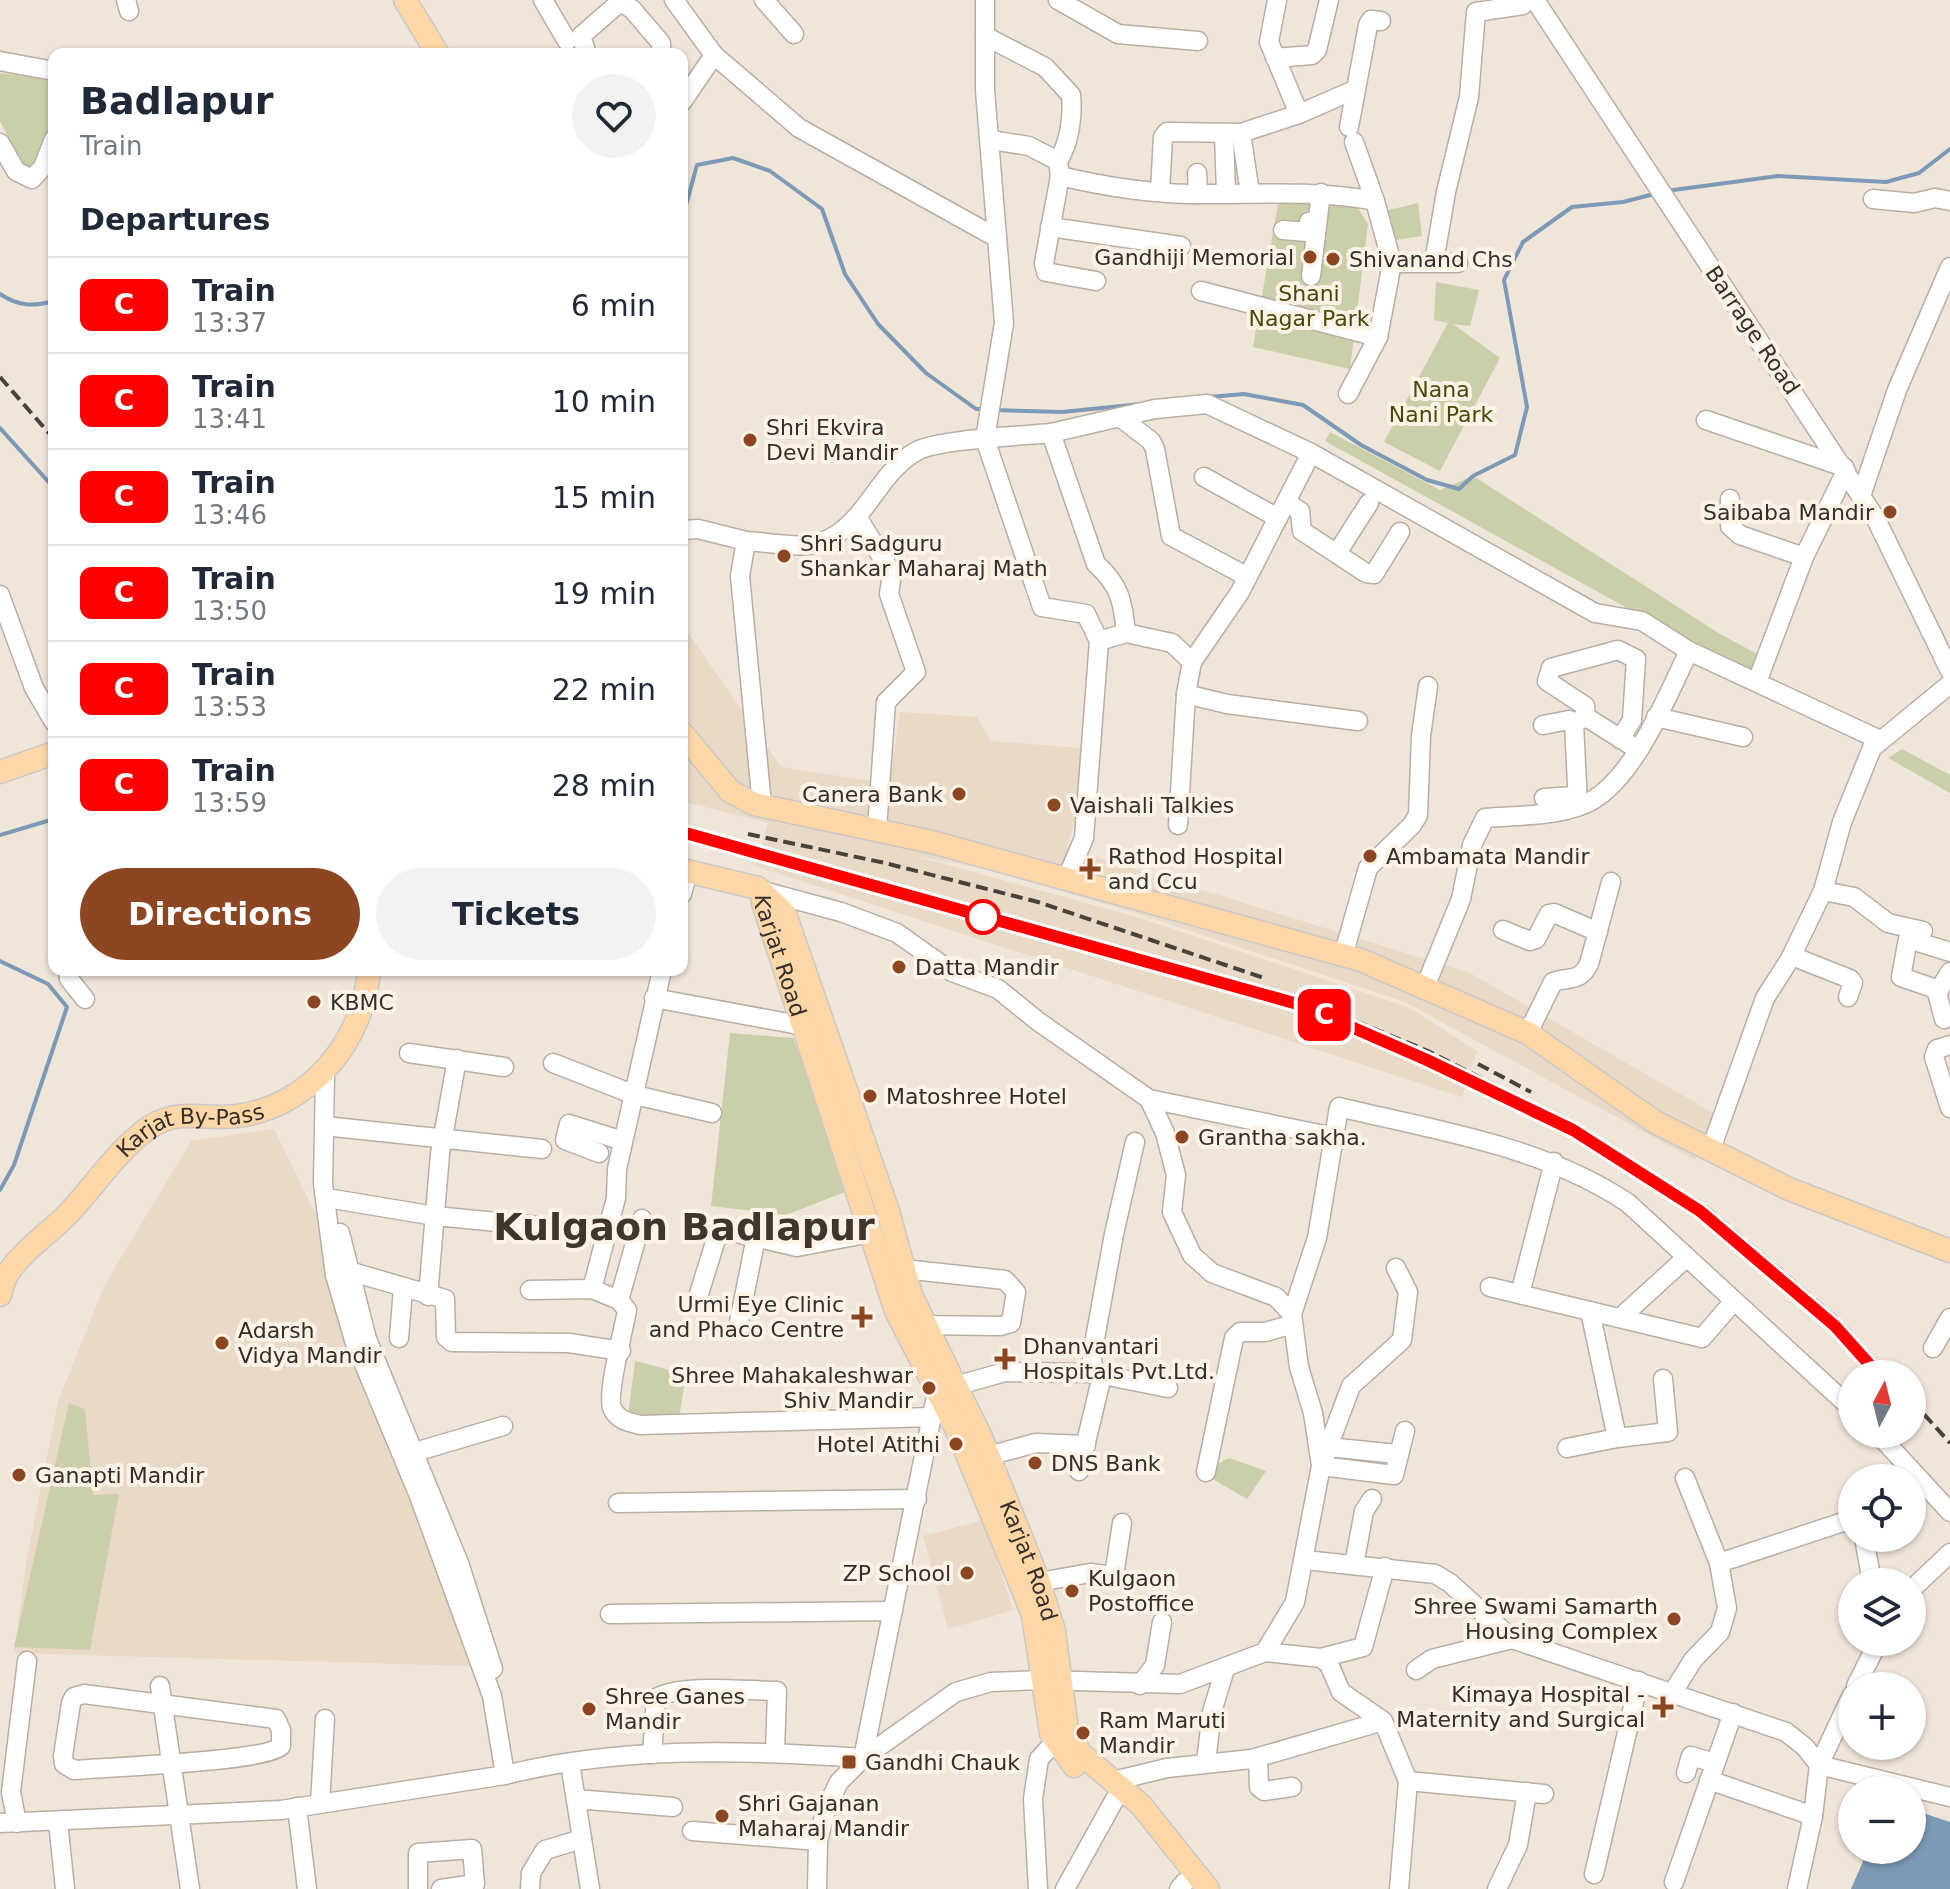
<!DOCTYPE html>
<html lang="en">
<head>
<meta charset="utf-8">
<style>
  :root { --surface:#fff; --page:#f2f2f3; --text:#1f2937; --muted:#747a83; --line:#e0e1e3; --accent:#8d4622 }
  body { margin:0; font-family:"DejaVu Sans",sans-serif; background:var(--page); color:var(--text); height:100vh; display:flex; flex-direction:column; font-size:30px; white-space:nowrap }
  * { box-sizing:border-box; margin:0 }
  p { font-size:26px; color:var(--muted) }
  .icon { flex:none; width:44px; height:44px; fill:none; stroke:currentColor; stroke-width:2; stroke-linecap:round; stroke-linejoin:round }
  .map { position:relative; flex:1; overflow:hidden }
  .panel { position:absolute; left:48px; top:48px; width:640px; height:928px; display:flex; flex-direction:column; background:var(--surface); border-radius:16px; box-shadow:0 2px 6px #0004 }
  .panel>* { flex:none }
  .badge { padding:0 16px; border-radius:12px; font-size:28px; line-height:52px }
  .needle { width:52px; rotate:7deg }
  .controls { position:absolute; left:1838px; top:1360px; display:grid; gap:16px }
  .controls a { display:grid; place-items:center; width:88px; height:88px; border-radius:50%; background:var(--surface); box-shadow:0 2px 6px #0004; font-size:40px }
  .map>.badge { position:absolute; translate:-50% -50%; box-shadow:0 0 0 4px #fff }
  h2 { padding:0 32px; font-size:30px; line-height:72px }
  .round { display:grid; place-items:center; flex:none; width:84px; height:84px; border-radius:42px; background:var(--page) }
  .overview { display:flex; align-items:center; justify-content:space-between; height:136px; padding:0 32px }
  h1 { font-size:38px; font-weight:700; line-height:60px }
  .action { display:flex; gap:16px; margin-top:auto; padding:16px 32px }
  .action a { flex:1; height:92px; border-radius:48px; background:var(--accent); color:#fff; font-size:32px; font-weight:700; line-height:92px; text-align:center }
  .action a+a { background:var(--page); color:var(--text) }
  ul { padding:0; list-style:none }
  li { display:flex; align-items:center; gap:24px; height:96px; padding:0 32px; border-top:2px solid var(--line) }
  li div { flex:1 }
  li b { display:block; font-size:30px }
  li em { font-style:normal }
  li .badge { min-width:88px; font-weight:700; text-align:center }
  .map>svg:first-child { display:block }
</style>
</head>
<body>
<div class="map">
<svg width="1950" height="1889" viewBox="0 0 1950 1889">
  <rect width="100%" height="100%" fill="#f0e5d9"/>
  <!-- built -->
  <g fill="#e9d9c7">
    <polygon points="682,624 781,767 889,784 900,712 977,717 991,741 1082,748 1077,815 1066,848 1470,973 1715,1114 1695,1160 1405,1002 1139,914 983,868 915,856 1140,918 1410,1008 1477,1051 1462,1097 755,866 768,823 682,801"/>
    <polygon points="274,1129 337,1258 387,1423 470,1666 14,1653 27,1557 58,1402 105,1284 191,1141"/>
    <polygon points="984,1520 1013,1610 948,1629 923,1536"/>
  </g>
  <!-- green -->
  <g fill="#cacfaa">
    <polygon points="0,73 54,79 54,119 28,176 0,121"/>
    <polygon points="1283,195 1354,202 1368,224 1350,369 1253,347 1278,204"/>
    <polygon points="1418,203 1422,236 1389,241 1389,210"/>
    <polygon points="1436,282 1479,290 1470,326 1453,324 1500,358 1440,471 1384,442 1448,323 1434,320"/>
    <polygon points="1330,432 1440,490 1473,476 1720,634 1761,656 1750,676 1325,441"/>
    <polygon points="1902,749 1950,775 1950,793 1888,758"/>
    <polygon points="730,1033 793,1038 855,1188 786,1215 711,1206"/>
    <polygon points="635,1361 686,1374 679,1419 628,1416"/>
    <polygon points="69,1403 85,1409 93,1495 119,1494 90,1650 14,1647"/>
    <polygon points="1229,1458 1266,1471 1247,1499 1211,1478 1217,1464"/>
  </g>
  <!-- water -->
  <polygon fill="#7c9ab5" points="1926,1814 1950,1822 1950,1889 1851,1889 1868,1850 1912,1850 1912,1815"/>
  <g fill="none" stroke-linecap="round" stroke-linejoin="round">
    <!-- stream -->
    <g stroke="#7c9ab5" stroke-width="4">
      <polyline points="1666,191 1778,176 1886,182 1919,173 1950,149"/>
      <polyline points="682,220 697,165 733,158 770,171 822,209 845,274 878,324 926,373 976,409 985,409"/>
      <path d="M0,294C18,306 33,307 54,301"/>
      <polyline points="1209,397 1244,394 1303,405 1361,445 1427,480 1459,489 1473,476 1515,455 1527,407 1504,280 1523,242 1572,207 1623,202 1654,194"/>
      <polyline points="994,410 1062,412 1141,404"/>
      <polyline points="0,428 54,488"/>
      <polyline points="0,835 54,819"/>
      <polyline points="0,961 48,984 67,1007 14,1165 0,1190"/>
    </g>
    <!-- minor casing -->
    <g stroke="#b9aea3" stroke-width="21">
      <g id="minor">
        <polyline points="126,0 129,11"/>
        <polyline points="543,0 567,41"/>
        <polyline points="674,0 714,55 799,128 997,238"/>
        <polyline points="764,0 794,34"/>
        <polyline points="985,0 985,90 1004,323 985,439 1042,607 1086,614 1099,641 1084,838 1066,880"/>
        <polyline points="1058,0 1118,34 1198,41"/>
        <polyline points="1277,0 1269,42 1299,114"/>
        <polyline points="1535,0 1876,519 1950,671"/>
        <path d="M985,36L1045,67L1071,95C1073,116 1070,142 1058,161"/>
        <polyline points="587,54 581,36 620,2 632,9 661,43 661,54"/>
        <polyline points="1275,58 1312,55 1317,50 1329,0"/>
        <polyline points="0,61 54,71"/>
        <polyline points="682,102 714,55"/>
        <polyline points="1349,127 1368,25 1371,20 1381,21"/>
        <polyline points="1224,133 1226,193"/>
        <polyline points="1241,133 1250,193"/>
        <path d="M991,140L1029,146L1058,161L1060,176C1102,186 1147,193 1189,194C1252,195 1313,189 1375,201L1392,263L1378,337L1348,394"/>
        <polyline points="1354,142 1375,201"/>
        <polyline points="0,143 16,171 32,179 43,167 54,139"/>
        <polyline points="1197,173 1198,194"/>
        <polyline points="1060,176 1044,263 1046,272 1096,281"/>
        <polyline points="1160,191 1163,137 1167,132 1241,133 1299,114 1354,90"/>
        <polyline points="1873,199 1914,203 1935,198 1950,201"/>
        <polyline points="1050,227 1181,246"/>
        <polyline points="1283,230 1307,232 1309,222 1317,221"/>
        <polyline points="1434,262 1446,192 1469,97 1476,12 1523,5"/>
        <polyline points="1392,263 1458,263"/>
        <polyline points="1311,276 1321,193"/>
        <polyline points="1201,291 1378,337"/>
        <polyline points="1121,418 1151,441 1155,449 1171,536 1246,576"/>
        <polyline points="1706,420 1844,467"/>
        <polyline points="1051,433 1155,409 1207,404 1311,453"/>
        <polyline points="1204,477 1278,518"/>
        <polyline points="1861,496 1897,390 1950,267"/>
        <polyline points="1730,499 1730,526 1740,535 1804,557"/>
        <polyline points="1286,502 1300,511 1302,531 1366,573 1374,574 1400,532"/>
        <polyline points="858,518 892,574 889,594 916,672 886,702 877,829"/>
        <polyline points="682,530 698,529 746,541"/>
        <polyline points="1337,553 1369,503"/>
        <polyline points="0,595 34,688 54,722"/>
        <polyline points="1099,641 1126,633 1172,643 1192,662 1186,694 1178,825"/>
        <polyline points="1192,662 1240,592 1311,453 1595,613 1642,621 1689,651"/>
        <polyline points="1757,682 1804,557 1846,471"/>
        <polyline points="1186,694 1227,704 1358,721"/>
        <polyline points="1656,717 1743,737"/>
        <polyline points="1543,725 1569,720 1574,723"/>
        <polyline points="1620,739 1632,720 1636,659 1618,650 1551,668 1547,681 1585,706 1586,717 1637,749"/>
        <polyline points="1544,798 1575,796"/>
        <path d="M762,805L740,576L746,541C767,542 799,549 819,543C866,528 876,473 917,451C939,439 1022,436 1051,433L1096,564C1120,585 1123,602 1126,633"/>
        <polyline points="1578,805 1574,723 1586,717"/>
        <polyline points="763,891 841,912 897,933 952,972 998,989 1039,1022 1149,1099 1165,1133 1176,1175 1172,1212 1192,1255 1212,1273 1276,1297 1292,1314"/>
        <polyline points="1823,891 1854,897 1888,923 1923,931"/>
        <polyline points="682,894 688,871"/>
        <polyline points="1503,930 1530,941 1536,939 1549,914 1554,913 1598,932"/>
        <polyline points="1343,956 1368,868 1412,825 1418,815 1421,736 1428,686"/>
        <polyline points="1792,956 1850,979 1853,983 1848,997"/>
        <polyline points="68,970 69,979 85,999"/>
        <path d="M1425,987L1461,899L1472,845L1485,818C1518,815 1564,817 1593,800C1637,773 1667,696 1689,651L1880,740"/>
        <polyline points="1938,992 1950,972"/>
        <polyline points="654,998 804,1026"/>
        <polyline points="1944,1019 1936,989 1901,977 1908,939 1950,952"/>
        <path d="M1528,1033L1553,982C1570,976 1579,983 1589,964L1611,882"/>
        <polyline points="1950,1045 1937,1049 1934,1057 1950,1108"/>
        <polyline points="409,1053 504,1067"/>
        <polyline points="553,1063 635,1095 712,1113"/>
        <polyline points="325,1073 323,1184 335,1275 354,1340 419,1496 492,1696 505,1775"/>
        <polyline points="1149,1099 1334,1137"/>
        <polyline points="334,1127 542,1149"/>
        <polyline points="1711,1149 1765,998 1790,959 1823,891 1842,822 1872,748 1950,684"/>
        <polyline points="599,1153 565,1140 569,1124 623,1141"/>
        <polyline points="333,1199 435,1216 538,1226"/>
        <path d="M642,1219L619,1300L627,1310C624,1330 605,1397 613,1410C619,1421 629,1422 640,1425L933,1417"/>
        <polyline points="340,1233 367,1339 459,1563 493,1669"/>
        <polyline points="1396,1268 1408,1292 1402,1340 1351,1386 1321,1466 1394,1475 1405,1431"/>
        <polyline points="342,1269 445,1299 446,1337 452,1342 569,1343 621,1351"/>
        <polyline points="904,1269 1005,1280 1016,1292 1011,1323 1001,1326 915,1325"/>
        <polyline points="1490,1287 1702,1338 1734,1301"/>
        <polyline points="592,1289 616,1198 617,1169 662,970"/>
        <polyline points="530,1290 592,1289 619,1300"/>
        <polyline points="1520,1294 1554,1162"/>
        <polyline points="428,1296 440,1154 457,1059"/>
        <polyline points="697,1300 718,1233 728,1231 797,1247 871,1233"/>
        <polyline points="1620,1318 1687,1257"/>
        <polyline points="738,1327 756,1237"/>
        <polyline points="399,1338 403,1289"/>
        <polyline points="1933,1348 1950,1318"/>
        <polyline points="1878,1434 1950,1512"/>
        <polyline points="1617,1438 1668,1432 1663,1379"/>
        <polyline points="1328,1447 1397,1454"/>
        <polyline points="1567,1448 1617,1438 1590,1311"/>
        <polyline points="415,1452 503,1426"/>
        <polyline points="988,1456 1036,1443 1086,1445"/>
        <polyline points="1079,1471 1101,1380 1093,1373 1092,1355 1114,1234 1135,1142"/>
        <polyline points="1206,1472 1234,1338 1240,1332 1265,1332 1293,1324"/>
        <polyline points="618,1503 917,1499"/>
        <polyline points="1864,1538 1872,1582"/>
        <polyline points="1305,1560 1435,1574 1450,1583 1512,1639 1786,1732 1805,1747 1819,1765 1813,1816 1797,1889"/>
        <polyline points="1719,1563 1852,1519"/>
        <polyline points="1354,1565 1364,1511 1372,1499"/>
        <polyline points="1028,1584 1090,1573 1114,1576 1122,1523"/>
        <polyline points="1912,1589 1950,1553"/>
        <polyline points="610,1614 893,1611"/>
        <polyline points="1265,1652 1321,1658 1329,1664 1341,1692 1383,1721 1408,1781 1544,1794"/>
        <polyline points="1321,1658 1363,1647 1385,1567"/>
        <polyline points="1416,1670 1432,1659 1512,1639"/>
        <polyline points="1140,1685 1155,1665 1162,1622"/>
        <polyline points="160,1686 190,1889"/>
        <polyline points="1856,1686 1878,1642"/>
        <polyline points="1673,1692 1693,1660 1720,1632 1727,1608 1719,1563 1685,1478"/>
        <path d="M84,1694L276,1719L281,1730V1746C265,1762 107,1767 74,1770L64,1764L63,1756L71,1703L74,1697Z"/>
        <polyline points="1852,1695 1819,1765 1950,1797"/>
        <path d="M652,1754L656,1698C682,1683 746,1691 777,1691L775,1752"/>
        <polyline points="1258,1757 1259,1787 1264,1791 1292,1787"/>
        <polyline points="1206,1762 1212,1712 1225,1669"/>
        <polyline points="570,1763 590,1889"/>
        <polyline points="1686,1773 1691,1756 1715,1763"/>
        <polyline points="1709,1780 1813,1816"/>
        <polyline points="1113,1781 1167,1768 1252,1759 1383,1721"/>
        <polyline points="576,1799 673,1807"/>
        <polyline points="320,1803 325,1719"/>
        <polyline points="297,1807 307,1889"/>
        <polyline points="58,1821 65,1889"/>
        <path d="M0,1823L281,1810L505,1775C620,1746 745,1750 863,1758L937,1391L1005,1372L1093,1373L1168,1388"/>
        <polyline points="17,1823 11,1792 27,1661"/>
        <polyline points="692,1831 818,1841"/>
        <polyline points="1594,1874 1639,1681"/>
        <polyline points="1674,1882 1733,1713"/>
        <polyline points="418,1889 418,1853 472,1849 475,1884 441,1889"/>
        <polyline points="530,1889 531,1873 545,1850 582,1839"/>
        <path d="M817,1889L818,1841L826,1809L839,1782L863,1758L956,1692L991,1682L1043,1680L1180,1684L1265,1652L1295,1602L1321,1466L1313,1413L1299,1367L1292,1314L1317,1238L1339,1107C1438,1131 1543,1146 1628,1203L1852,1409"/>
        <polyline points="1038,1889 1033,1799 1039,1759 1065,1731"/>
        <polyline points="1065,1889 1115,1799"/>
        <polyline points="1179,1889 1185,1882"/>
        <polyline points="1399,1889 1408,1781"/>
        <polyline points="1497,1889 1518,1845 1527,1792"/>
      </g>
    </g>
    <!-- major casing -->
    <g stroke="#cac9c8" stroke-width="25">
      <g id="major">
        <polyline points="405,0 438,54"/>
        <polyline points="682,733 730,791 754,804 932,842 1361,960 1528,1033 1655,1122 1789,1189 1950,1251"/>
        <polyline points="0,772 54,753"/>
        <path id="s1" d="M682,870L758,888L785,914L888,1211L911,1295L981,1437L1039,1582L1054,1631L1067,1729L1080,1753L1141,1805L1208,1889"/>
        <path id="s2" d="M763,892V903L896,1311L956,1428L1021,1585L1033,1615L1051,1733L1074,1766"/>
        <path id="s3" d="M0,1295C2,1288 4,1279 8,1273C23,1251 46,1235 65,1217C93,1189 124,1139 159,1122C185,1110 210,1120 237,1116C310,1107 364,1040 369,970"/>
      </g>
    </g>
    <!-- minor -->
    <use href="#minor" stroke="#fff" stroke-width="18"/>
    <!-- major -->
    <use href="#major" stroke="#fdd7a8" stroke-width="22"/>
    <!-- rail -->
    <g stroke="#48423d" stroke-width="4" stroke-dasharray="12 6" stroke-linecap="butt">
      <polyline points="0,377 54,439"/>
      <polyline points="682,826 1304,1000 1428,1051 1573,1125 1705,1206 1840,1321 1887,1374"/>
      <polyline points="748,834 885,863 1038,902 1267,979"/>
      <polyline points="1478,1064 1531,1092"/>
      <polyline points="1912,1401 1950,1443"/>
    </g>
  </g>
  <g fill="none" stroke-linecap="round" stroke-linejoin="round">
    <!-- line casing -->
    <g stroke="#fff" stroke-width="18">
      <polyline id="line" points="682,832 1301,1005 1427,1060 1573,1130 1700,1211 1835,1326 1878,1374"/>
    </g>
    <!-- line -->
    <use href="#line" stroke="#f00" stroke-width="12"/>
  </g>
  <!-- markers -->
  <g fill="#8d4622" stroke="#fdf2e6" stroke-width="3">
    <circle cx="1310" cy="257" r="8"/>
    <circle cx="1333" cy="259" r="8"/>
    <circle cx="750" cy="440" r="8"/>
    <circle cx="1890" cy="512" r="8"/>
    <circle cx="784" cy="556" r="8"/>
    <circle cx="959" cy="794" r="8"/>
    <circle cx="1054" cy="805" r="8"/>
    <circle cx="1370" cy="856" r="8"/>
    <path d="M1086 857h8v8h8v8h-8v8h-8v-8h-8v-8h8z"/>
    <circle cx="899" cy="967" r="8"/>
    <circle cx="314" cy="1002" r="8"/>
    <circle cx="870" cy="1096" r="8"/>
    <circle cx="1182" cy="1137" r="8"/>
    <path d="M858 1305h8v8h8v8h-8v8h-8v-8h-8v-8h8z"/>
    <circle cx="222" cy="1343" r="8"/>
    <path d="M1001 1347h8v8h8v8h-8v8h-8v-8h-8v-8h8z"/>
    <circle cx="929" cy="1388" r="8"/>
    <circle cx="956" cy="1444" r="8"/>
    <circle cx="1035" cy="1463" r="8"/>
    <circle cx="19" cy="1475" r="8"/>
    <circle cx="967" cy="1573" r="8"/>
    <circle cx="1072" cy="1591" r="8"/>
    <circle cx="1674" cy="1619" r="8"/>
    <path d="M1659 1695h8v8h8v8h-8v8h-8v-8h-8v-8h8z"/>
    <circle cx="589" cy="1709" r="8"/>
    <circle cx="1083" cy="1733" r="8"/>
    <rect x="841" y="1754" width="16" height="16" rx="4"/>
    <circle cx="722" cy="1816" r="8"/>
  </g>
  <circle fill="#fff" stroke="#f00" stroke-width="4" cx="983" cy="917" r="16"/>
  <g text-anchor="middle" stroke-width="8" stroke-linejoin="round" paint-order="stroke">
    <!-- poi labels -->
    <g font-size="22" fill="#342f2b" stroke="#fdf2e6" text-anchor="start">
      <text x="1294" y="265" text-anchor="end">Gandhiji Memorial</text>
      <text x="1349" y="267">Shivanand Chs</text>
      <text x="766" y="435">Shri Ekvira<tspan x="766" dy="25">Devi Mandir</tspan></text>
      <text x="1874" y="520" text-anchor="end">Saibaba Mandir</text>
      <text x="800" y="551">Shri Sadguru<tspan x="800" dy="25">Shankar Maharaj Math</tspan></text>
      <text x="943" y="802" text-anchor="end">Canera Bank</text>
      <text x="1070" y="813">Vaishali Talkies</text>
      <text x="1108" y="864">Rathod Hospital<tspan x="1108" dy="25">and Ccu</tspan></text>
      <text x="1386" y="864">Ambamata Mandir</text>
      <text x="915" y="975">Datta Mandir</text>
      <text x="330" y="1010">KBMC</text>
      <text x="886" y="1104">Matoshree Hotel</text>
      <text x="1198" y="1145">Grantha sakha.</text>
      <text x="844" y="1312" text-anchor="end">Urmi Eye Clinic<tspan x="844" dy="25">and Phaco Centre</tspan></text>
      <text x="238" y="1338">Adarsh<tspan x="238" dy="25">Vidya Mandir</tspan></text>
      <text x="1023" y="1354">Dhanvantari<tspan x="1023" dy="25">Hospitals Pvt.Ltd.</tspan></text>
      <text x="913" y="1383" text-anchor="end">Shree Mahakaleshwar<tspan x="913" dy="25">Shiv Mandir</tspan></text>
      <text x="940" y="1452" text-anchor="end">Hotel Atithi</text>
      <text x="1051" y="1471">DNS Bank</text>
      <text x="35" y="1483">Ganapti Mandir</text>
      <text x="951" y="1581" text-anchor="end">ZP School</text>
      <text x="1088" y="1586">Kulgaon<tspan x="1088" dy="25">Postoffice</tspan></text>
      <text x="1658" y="1614" text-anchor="end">Shree Swami Samarth<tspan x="1658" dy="25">Housing Complex</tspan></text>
      <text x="1645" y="1702" text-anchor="end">Kimaya Hospital -<tspan x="1645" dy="25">Maternity and Surgical</tspan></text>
      <text x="605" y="1704">Shree Ganes<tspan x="605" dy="25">Mandir</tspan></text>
      <text x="1099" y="1728">Ram Maruti<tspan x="1099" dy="25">Mandir</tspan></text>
      <text x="865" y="1770">Gandhi Chauk</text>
      <text x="738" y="1811">Shri Gajanan<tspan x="738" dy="25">Maharaj Mandir</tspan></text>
    </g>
    <!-- park labels -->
    <g font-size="22" fill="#474b0a" stroke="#fdf2e6">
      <text x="1309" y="301">Shani<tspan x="1309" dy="25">Nagar Park</tspan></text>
      <text x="1441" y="397">Nana<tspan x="1441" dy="25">Nani Park</tspan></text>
    </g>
    <!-- street labels -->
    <g font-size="22" fill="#342f2b" stroke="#fdf2e6">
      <text transform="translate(1753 330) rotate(56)" y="8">Barrage Road</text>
      <text dy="8" stroke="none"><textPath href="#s2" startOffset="66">Karjat Road</textPath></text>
      <text dy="8" stroke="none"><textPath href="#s3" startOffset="266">Karjat By-Pass</textPath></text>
      <text dy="8" stroke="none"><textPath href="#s1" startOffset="808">Karjat Road</textPath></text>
    </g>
    <!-- town labels -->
    <g font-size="38" font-weight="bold" fill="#3e352c" stroke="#fdf2e6">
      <text x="684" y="1240">Kulgaon Badlapur</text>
    </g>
  </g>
</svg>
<div class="controls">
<a><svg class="needle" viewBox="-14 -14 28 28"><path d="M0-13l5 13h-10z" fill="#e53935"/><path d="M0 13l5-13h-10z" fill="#747a83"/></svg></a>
<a><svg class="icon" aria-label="locate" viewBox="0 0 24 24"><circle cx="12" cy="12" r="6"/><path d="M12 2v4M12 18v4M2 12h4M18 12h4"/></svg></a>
<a><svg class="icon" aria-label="layers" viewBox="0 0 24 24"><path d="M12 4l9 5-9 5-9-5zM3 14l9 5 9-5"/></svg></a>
<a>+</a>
<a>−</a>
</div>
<b class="badge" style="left:1324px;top:1015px;background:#f00;color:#fff">C</b>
<section class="panel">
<div class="overview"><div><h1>Badlapur</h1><p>Train</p></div><a class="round"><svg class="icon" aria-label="heart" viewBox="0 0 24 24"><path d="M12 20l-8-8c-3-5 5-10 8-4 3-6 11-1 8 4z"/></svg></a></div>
<h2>Departures</h2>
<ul>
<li><span class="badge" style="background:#f00;color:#fff">C</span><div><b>Train</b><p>13:37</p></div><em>6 min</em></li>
<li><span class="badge" style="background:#f00;color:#fff">C</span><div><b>Train</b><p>13:41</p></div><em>10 min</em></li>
<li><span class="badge" style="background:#f00;color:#fff">C</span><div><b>Train</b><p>13:46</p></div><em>15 min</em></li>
<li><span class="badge" style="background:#f00;color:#fff">C</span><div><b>Train</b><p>13:50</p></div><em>19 min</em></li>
<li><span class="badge" style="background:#f00;color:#fff">C</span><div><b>Train</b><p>13:53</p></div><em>22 min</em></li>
<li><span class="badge" style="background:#f00;color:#fff">C</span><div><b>Train</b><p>13:59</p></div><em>28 min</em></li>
</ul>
<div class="action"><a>Directions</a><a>Tickets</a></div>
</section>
</div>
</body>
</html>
